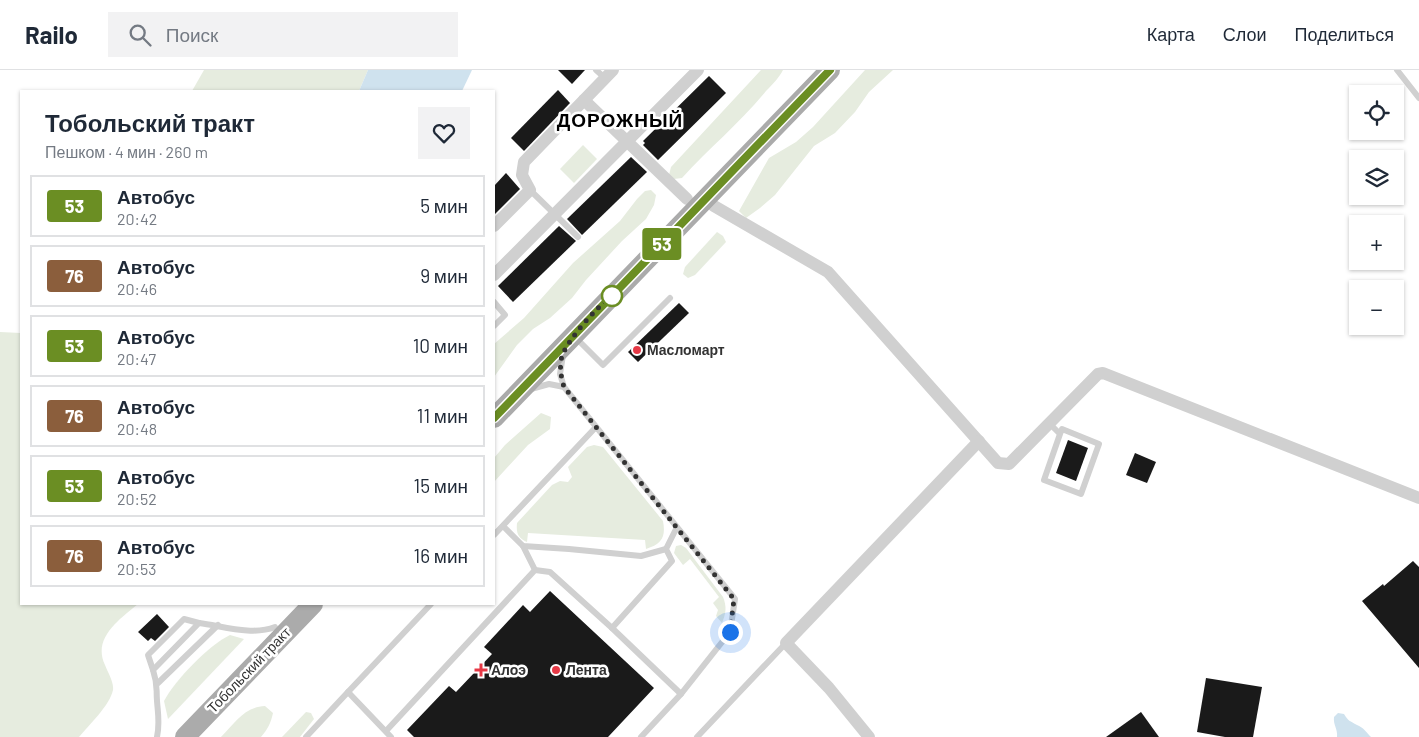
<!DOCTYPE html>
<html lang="ru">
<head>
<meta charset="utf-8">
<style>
  :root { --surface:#fff; --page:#f2f2f3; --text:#1f2937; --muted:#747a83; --line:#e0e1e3 }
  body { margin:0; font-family:Barlow,sans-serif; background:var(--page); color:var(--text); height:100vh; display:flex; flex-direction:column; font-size:19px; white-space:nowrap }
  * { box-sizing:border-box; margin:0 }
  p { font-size:16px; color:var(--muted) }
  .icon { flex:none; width:28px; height:28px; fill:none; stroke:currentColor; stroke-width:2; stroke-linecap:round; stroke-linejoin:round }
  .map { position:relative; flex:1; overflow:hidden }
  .details { position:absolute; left:20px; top:20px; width:475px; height:515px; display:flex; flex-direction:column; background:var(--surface); border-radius:0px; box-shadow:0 1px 4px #0004 }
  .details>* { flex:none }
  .badge { padding:0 10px; border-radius:4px; font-size:18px; line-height:32px }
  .buttons { position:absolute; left:1349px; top:15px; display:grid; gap:10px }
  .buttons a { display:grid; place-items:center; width:55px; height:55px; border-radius:0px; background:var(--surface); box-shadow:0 1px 4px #0004; font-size:25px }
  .you { position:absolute; width:25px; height:25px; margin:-12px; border:4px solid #fff; border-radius:50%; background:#1a73e8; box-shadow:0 0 0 8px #1a73e833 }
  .map>.badge { position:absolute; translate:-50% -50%; box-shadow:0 0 0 2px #fff }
  .round { display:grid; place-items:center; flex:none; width:52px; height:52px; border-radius:0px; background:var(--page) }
  .summary { display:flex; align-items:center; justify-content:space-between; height:85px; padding:0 25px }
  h1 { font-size:24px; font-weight:700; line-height:38px }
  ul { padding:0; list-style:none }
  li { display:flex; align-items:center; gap:15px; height:62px; margin:0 10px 8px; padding:0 15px; border:2px solid var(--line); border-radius:0px }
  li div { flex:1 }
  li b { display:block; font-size:19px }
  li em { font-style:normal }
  li .badge { min-width:55px; font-weight:700; text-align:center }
  header { display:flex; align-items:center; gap:30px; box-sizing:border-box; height:70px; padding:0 25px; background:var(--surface); border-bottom:1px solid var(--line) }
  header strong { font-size:24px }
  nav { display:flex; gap:28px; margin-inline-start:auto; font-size:18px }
  .search { width:350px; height:45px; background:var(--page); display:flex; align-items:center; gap:12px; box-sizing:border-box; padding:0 18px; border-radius:0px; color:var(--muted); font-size:19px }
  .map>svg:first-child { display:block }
</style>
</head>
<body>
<header>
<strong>Railo</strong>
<div class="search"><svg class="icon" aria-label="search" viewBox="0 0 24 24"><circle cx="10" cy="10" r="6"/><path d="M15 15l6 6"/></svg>Поиск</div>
<nav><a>Карта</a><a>Слои</a><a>Поделиться</a></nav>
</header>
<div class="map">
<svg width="1419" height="667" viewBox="0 0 1419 667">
  <rect width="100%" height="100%" fill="#fff"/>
  <!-- green -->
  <g fill="#e6ecdf">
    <polygon points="204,0 368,0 359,21 192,21"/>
    <path d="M761,0H783C779,8 772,15 766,21C740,53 709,78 682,108L674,109L669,105L671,97Z"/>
    <polygon points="865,0 893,0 869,22 855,42 835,63 814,76 775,125 760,138 746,148 739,141 769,88 796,72 813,57"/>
    <polygon points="583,75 597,89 574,113 560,99"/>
    <polygon points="651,120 656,125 654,135 646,149 622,171 586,210 572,228 550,248 533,259 517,275 494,307 494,274 524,248 573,193 620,151 637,129 645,121"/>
    <polygon points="717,162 723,166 726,172 695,205 688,208 683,204 685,197"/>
    <path d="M0,262L21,263V534H138C120,549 92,568 105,595C108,603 114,612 113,620C110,635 89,655 79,667H0Z"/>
    <polygon points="541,343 551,347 550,359 528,375 494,412 494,388 505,375"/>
    <path d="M594,375L603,377L663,451C666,467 662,474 646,479L645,470L528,463L527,472C518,468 516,463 517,453L552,415L560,411L568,412L572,407L568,397L587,377Z"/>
    <path d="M681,475L686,478L723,527C727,537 726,543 722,553L716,546L718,540L713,533L719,527L690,489L683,495L674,483L676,476Z"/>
    <path d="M230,565L244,569L168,649L164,631C175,610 209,575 230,565Z"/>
    <path d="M265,636L273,643C271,653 267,660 261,667H221C235,653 244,637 265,636Z"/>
    <polygon points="306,642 311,643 314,649 300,667 282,667"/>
  </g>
  <!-- water -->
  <g fill="#cfe2ee">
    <polygon points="368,0 472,0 462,21 359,21"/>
    <path d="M1338,643L1344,644C1348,651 1350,651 1357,655C1363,657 1367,663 1371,667H1337C1338,659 1333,655 1334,647Z"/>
  </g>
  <!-- building -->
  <g fill="#1a1a1a">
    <polygon points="558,0 585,0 572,14"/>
    <polygon points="709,6 726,23 658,90 643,75 645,73 643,71"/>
    <polygon points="558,20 570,33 524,81 511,68"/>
    <polygon points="631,87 647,102 582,165 567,149"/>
    <polygon points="506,103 520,119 494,145 494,116"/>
    <polygon points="559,156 576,171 513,232 498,216"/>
    <polygon points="679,233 689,243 638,292 628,282"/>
    <polygon points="1068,370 1088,378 1076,411 1056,403"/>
    <polygon points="1135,383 1156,392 1147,413 1126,405"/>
    <polygon points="1413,491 1419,497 1419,598 1362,531 1383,514 1384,516"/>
    <polygon points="550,521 654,618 608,667 414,667 407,660 449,616 456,622 492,584 484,577 523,535 530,542"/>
    <polygon points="157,544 169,557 155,571 151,568 148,571 138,562"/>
    <polygon points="1206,608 1262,617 1253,667 1225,667 1197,662"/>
    <polygon points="1141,642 1159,667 1106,667"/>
  </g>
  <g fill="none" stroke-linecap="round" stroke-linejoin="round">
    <!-- lane -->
    <g stroke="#d0d0d0" stroke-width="6">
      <polyline points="596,0 605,8"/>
      <polyline points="1397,0 1419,28"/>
      <polyline points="530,120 578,167"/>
      <polyline points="494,232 505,245 494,256"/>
      <polyline points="575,267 603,295 670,228"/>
      <polyline points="563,285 560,304 564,317 735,529 730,562 681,624 641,667"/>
      <polyline points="531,319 549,314 564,317"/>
      <polyline points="1049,353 1060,364 1044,410 1081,424 1099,374 1062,359 1060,364"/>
      <polyline points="503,456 523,476 569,479 641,486 666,479"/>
      <polyline points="494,465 596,357"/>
      <polyline points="523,476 535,500"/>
      <polyline points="612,558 681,624"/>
      <polyline points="153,600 148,585 184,549 199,553"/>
      <polyline points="158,613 218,555"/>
      <polyline points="386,661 535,500 550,502 612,558 672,491 666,479 676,459"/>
      <path d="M157,667C160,654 158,644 157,631C156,617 158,615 153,600L199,553C223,556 252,566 275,557"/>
      <polyline points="306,667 348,622"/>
      <polyline points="391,667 348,622 431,534"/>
      <polyline points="697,667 786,573"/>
    </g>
    <!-- street -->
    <g stroke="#d0d0d0" stroke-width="12">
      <polyline points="584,30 687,129"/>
      <polyline points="705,129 714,136 828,202 998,393 1009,394 1098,304 1103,303 1419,428"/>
      <polyline points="494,156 530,120 522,105 524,92 613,0"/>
      <polyline points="494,205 698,0"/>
      <polyline points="869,667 829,618 786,573 979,371"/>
    </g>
    <!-- primary -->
    <g stroke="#ababab" stroke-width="20">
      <polyline points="494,348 830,0"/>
      <polyline points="185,667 313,534"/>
    </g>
  </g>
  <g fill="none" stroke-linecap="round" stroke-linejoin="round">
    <!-- line casing -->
    <g stroke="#fff" stroke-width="11">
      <polyline id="line" points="494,348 830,0"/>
    </g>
    <!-- line -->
    <use href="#line" stroke="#6b8e23" stroke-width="8"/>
    <!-- walk -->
    <path stroke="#333" stroke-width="5" stroke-dasharray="0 9" d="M612,226C596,238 569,268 562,286C559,296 561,307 564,317L734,529L730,562"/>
  </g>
  <!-- markers -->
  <circle fill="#fff" stroke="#6b8e23" stroke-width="2.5" cx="612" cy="226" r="10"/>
  <g fill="#e63946" stroke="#fff" stroke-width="2">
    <circle cx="637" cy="280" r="5"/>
    <path d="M478.5 592.5h5v5h5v5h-5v5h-5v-5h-5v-5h5z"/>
    <circle cx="556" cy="600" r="5"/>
  </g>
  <g text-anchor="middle" stroke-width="5" stroke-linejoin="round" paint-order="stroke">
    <!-- poi labels -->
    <g font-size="14" font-weight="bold" fill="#333" stroke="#fff" text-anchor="start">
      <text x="647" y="285">Масломарт</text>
      <text x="491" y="605">Алоэ</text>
      <text x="566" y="605">Лента</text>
    </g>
    <!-- street labels -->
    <g font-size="14" fill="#333" stroke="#fff">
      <text transform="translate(249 600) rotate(-46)" y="5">Тобольский тракт</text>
    </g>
    <!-- district labels -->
    <g font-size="19" font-weight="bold" letter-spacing="1" fill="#000" stroke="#fff">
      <text x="620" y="57">ДОРОЖНЫЙ</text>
    </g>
  </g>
</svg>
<div class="buttons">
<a><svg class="icon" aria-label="locate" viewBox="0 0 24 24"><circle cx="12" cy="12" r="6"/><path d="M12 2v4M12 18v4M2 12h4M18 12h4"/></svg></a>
<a><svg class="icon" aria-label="layers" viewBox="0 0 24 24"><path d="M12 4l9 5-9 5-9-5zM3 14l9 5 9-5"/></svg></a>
<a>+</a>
<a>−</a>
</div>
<div class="you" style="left:730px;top:562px"></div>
<b class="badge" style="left:662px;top:174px;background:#6b8e23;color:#fff">53</b>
<section class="details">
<div class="summary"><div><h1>Тобольский тракт</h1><p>Пешком · 4 мин · 260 m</p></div><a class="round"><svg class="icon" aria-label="heart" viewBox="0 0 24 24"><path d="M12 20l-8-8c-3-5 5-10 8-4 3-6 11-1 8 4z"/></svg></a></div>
<ul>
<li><span class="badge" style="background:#6b8e23;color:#fff">53</span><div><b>Автобус</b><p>20:42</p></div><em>5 мин</em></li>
<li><span class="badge" style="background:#8b5e3c;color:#fff">76</span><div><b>Автобус</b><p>20:46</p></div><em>9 мин</em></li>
<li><span class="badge" style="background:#6b8e23;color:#fff">53</span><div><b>Автобус</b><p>20:47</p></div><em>10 мин</em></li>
<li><span class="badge" style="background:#8b5e3c;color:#fff">76</span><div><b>Автобус</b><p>20:48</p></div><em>11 мин</em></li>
<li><span class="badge" style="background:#6b8e23;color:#fff">53</span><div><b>Автобус</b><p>20:52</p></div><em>15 мин</em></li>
<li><span class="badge" style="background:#8b5e3c;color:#fff">76</span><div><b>Автобус</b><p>20:53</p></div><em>16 мин</em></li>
</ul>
</section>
</div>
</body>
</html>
